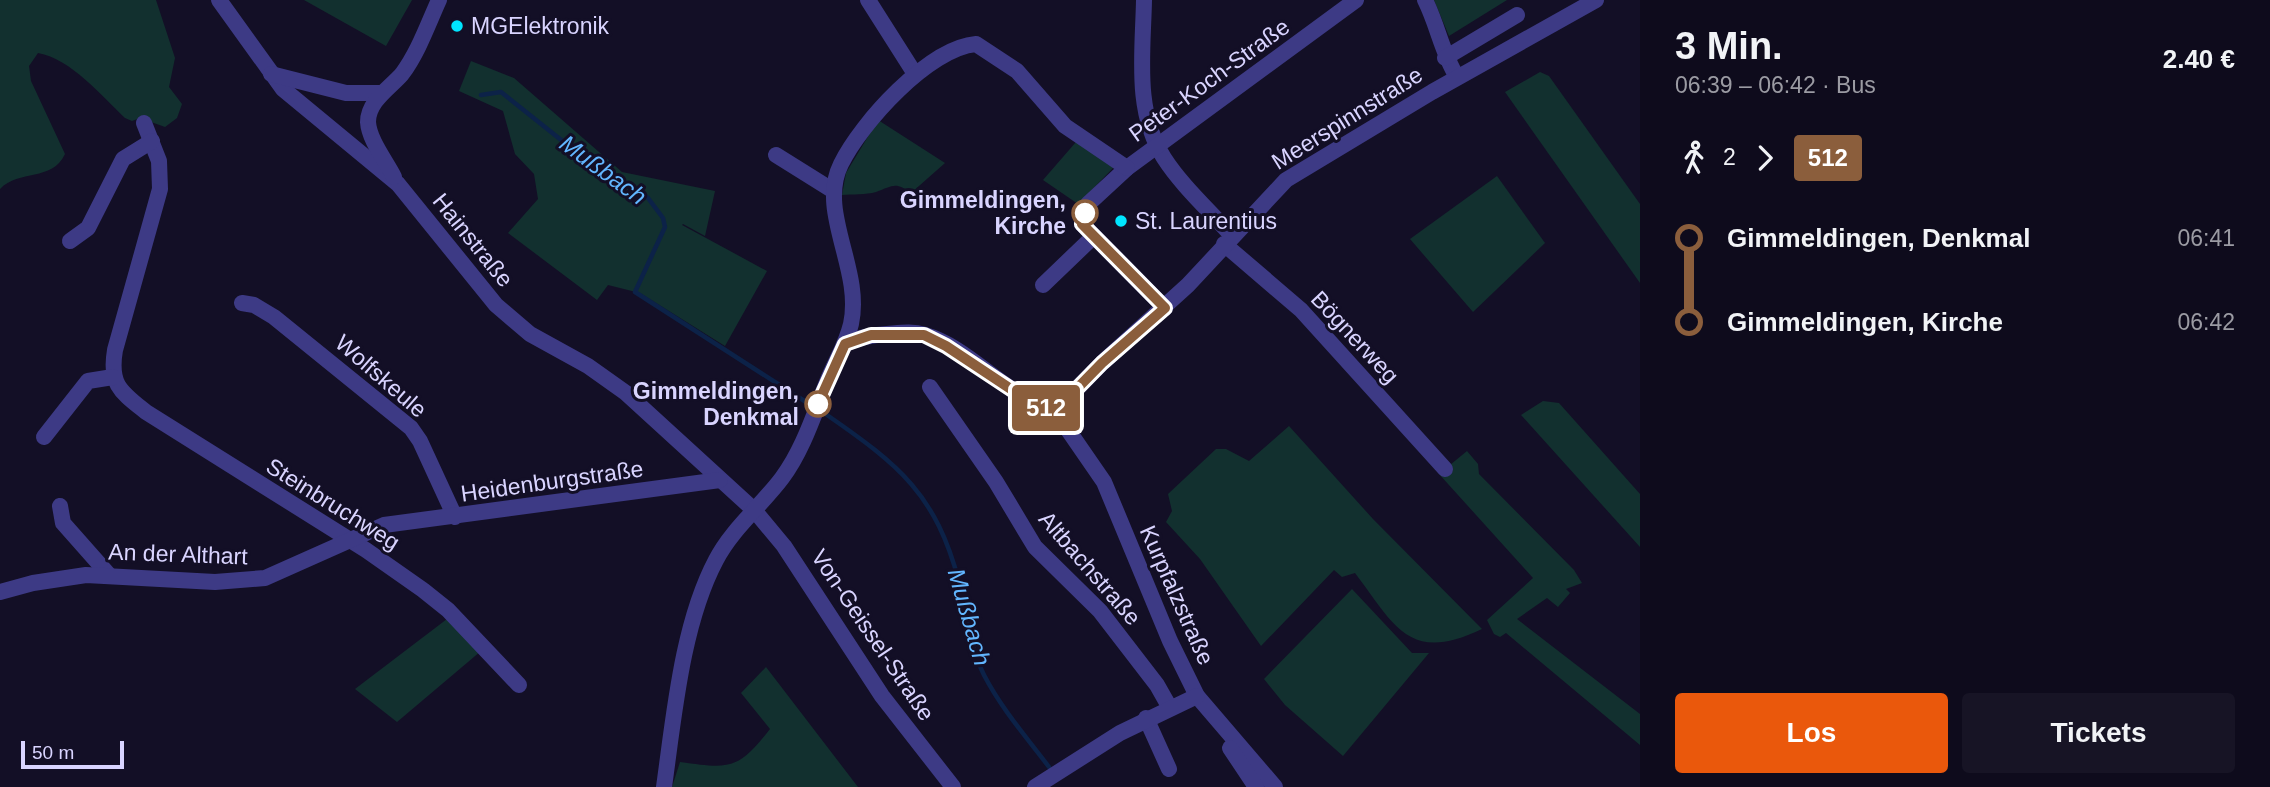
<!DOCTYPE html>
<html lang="de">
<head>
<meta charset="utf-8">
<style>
  :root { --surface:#0e0b1c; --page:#171425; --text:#f1f3f6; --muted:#9b9ba3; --accent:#ea580c }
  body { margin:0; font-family:Arial,sans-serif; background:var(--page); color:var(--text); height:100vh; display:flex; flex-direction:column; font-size:26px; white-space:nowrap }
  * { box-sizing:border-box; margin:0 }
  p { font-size:23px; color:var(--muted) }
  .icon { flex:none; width:38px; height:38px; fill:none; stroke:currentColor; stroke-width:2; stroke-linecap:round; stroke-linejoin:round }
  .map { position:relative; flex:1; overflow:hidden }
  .details { display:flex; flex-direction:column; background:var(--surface); width:630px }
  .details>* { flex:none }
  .badge { padding:0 14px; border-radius:5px; font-size:24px; line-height:46px }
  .scale { position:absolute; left:21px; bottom:18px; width:103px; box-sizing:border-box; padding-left:7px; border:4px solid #d9d4ff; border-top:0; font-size:19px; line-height:24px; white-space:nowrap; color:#d9d4ff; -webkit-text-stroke:5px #130f26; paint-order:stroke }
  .map>.badge { position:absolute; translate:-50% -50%; box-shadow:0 0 0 4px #fff }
  .legs { display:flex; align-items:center; gap:10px; height:77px; padding:0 35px; font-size:23px }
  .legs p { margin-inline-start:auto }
  .overview { display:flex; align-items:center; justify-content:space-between; height:119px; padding:0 35px }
  h1 { font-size:38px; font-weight:600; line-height:52px }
  .primary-button { display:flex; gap:14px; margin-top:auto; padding:14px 35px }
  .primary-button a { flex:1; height:80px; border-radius:7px; background:var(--accent); color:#fff; font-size:28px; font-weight:600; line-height:80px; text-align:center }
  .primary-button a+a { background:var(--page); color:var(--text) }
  ul { padding:0 35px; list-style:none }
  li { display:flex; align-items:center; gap:24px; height:84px; font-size:26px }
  li i { display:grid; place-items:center; width:10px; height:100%; margin:0 9px; background:currentColor }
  li i::after { content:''; width:18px; height:18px; margin:-9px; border:5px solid; border-radius:50%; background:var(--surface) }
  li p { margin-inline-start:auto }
  li:first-child i { background:linear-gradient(#0000 50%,currentColor 0) }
  li:last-child i { background:linear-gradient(currentColor 50%,#0000 0) }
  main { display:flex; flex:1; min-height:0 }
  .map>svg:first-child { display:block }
</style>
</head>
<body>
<main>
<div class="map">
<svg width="1640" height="787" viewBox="0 0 1640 787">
  <rect width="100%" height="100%" fill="#130f26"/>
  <!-- green -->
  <g fill="#12302f">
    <path d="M0,0H156L175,58L169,87L182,104L177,118L165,127L140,118L132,121L125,118C101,95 71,59 38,53L29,66L31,81L65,154C52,182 19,169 0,189Z"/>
    <polygon points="304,0 412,0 386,46"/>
    <polygon points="1434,0 1507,0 1449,36"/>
    <polygon points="471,61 514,78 622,172 715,191 705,236 683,224 682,225 767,271 725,346 640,293 608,285 597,300 508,233 538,199 534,174 515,154 503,111 459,91"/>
    <polygon points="1540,72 1549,76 1640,204 1640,283 1505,92"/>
    <path d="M878,120L945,163L911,193C896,181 892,186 876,192C866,195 852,194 842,195L846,173Z"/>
    <polygon points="1076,142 1114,167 1078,204 1043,180"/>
    <polygon points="1497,176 1545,243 1473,312 1410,239"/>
    <polygon points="1543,401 1559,403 1640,494 1640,547 1521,415"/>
    <path d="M1289,426L1373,519L1482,629C1409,664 1395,626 1355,573L1342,577L1334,570L1261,646L1200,559L1166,522L1172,511L1168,494L1216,449H1226L1249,461Z"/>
    <polygon points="1467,451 1478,464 1479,474 1574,570 1582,583 1566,589 1570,593 1558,607 1547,598 1517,619 1640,714 1640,745 1506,633 1500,637 1494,634 1487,620 1533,578 1439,474"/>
    <polygon points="1352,589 1412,653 1429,653 1343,756 1285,705 1264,679"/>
    <polygon points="447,619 481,651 397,722 355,689"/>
    <path d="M766,667L858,787H672L680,762C730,769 738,770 770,729L741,693Z"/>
  </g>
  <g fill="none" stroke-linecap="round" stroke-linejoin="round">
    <!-- stream -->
    <g stroke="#0c2248" stroke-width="4.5">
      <polyline points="481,95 501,92 580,155 648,198 663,218 665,227 635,292 806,402"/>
      <path d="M827,415C899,465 936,494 959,582C966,612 970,647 984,675C1001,708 1027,738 1049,767"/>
    </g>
    <!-- minor -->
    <g stroke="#3d3a85" stroke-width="16">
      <polyline points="219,0 283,89 398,184 496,305 530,334 588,366 626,393 754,510 784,546 882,696 953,787"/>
      <polyline points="868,0 915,74"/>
      <path d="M1144,0C1143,53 1134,111 1164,158C1182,186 1210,211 1232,236"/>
      <path d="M1425,0C1438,26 1442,53 1457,77"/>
      <polyline points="1445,58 1517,15"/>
      <polyline points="271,74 346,93 381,93"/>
      <path d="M144,123L159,161L160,189L115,350C109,385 121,392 146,412L366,550L423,590L448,610L519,685"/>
      <polyline points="776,155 832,190"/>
      <path d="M394,177C386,161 369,140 368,122C368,101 390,88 402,74C418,53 428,24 439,0"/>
      <polyline points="70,241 88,228 123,159 152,141"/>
      <polyline points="1224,244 1301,310 1445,469"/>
      <polyline points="1043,285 1094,236"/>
      <polyline points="242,303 254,305 274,317 411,428 420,441 455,517"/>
      <polyline points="1165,308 1082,224 1088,204 1127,168 1356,0"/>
      <path d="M845,344C859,337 872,335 887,334C900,333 912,331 925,335C969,347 1005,396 1055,411"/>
      <polyline points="930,387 996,482 1035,547 1100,611 1157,685 1170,708"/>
      <polyline points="1055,411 1102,363 1188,285 1286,180 1432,92 1596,0"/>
      <polyline points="1055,411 1104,482 1170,641 1197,696 1275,787"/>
      <polyline points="44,437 88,381 113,377"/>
      <polyline points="60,506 63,523 109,575"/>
      <polyline points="0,592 33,583 86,575 215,582 265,578 384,525 720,480"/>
      <polyline points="1146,718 1169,769"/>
      <polyline points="1230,748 1256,787"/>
      <path d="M664,787C674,716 682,624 716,560C732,529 761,506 782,478C803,450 814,414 827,382C835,362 846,345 851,324C863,269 817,212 841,164C861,123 929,48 976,44L1017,71L1065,126L1127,168"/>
      <polyline points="1035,787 1120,733 1197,696"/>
    </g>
  </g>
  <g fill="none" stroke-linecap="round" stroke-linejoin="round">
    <!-- line-1 casing -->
    <g stroke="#fff" stroke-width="16">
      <polyline id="line-1" points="818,404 845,344 871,335 924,335 946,346 1023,397 1055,411 1102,363 1165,308 1082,224 1085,213"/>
    </g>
    <!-- line-1 -->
    <use href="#line-1" stroke="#8b5e3c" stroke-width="10"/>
  </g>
  <!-- markers -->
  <g fill="#00e5ff" stroke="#130f26" stroke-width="2.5">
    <circle cx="457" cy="26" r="7"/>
    <circle cx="1121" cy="221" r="7"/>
  </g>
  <g fill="#fff" stroke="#8b5e3c" stroke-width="3.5">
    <circle cx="1085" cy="213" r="12"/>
    <circle cx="818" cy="404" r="12"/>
  </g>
  <g text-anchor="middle" stroke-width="6" stroke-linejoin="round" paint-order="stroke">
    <!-- poi labels -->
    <g font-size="23" fill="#d9d4ff" stroke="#130f26" text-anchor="start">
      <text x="471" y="34">MGElektronik</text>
      <text x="1135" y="229">St. Laurentius</text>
    </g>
    <!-- street labels -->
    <g font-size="23" fill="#d9d4ff" stroke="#130f26">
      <text transform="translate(1209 80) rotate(-36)" y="8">Peter-Koch-Straße</text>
      <text transform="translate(1347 118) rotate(-32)" y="8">Meerspinnstraße</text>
      <text transform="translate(473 240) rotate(51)" y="8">Hainstraße</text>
      <text transform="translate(1355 337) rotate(47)" y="8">Bögnerweg</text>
      <text transform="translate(381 376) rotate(41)" y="8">Wolfskeule</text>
      <text transform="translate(552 481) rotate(-8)" y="8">Heidenburgstraße</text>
      <text transform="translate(333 504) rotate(32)" y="8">Steinbruchweg</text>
      <text transform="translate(178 554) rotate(2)" y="8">An der Althart</text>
      <text transform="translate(1090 568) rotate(49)" y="8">Altbachstraße</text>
      <text transform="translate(1177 595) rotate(66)" y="8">Kurpfalzstraße</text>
      <text transform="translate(873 635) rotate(56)" y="8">Von-Geissel-Straße</text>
    </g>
    <!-- stop labels -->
    <g font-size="23" font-weight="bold" fill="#d9d4ff" stroke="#130f26" text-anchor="end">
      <text x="1066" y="208">Gimmeldingen,<tspan x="1066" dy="26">Kirche</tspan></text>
      <text x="799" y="399">Gimmeldingen,<tspan x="799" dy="26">Denkmal</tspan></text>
    </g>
    <!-- water labels -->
    <g font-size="24" font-style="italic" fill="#62b6ff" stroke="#130f26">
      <text transform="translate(603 170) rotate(36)" y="8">Mußbach</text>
      <text transform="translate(969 617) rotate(74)" y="8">Mußbach</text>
    </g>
  </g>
</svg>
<div class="scale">50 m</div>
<b class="badge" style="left:1046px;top:408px;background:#8b5e3c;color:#fff">512</b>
</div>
<section class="details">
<div class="overview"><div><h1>3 Min.</h1><p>06:39 – 06:42 · Bus</p></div><b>2.40 €</b></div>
<div class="legs"><svg class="icon" aria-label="walk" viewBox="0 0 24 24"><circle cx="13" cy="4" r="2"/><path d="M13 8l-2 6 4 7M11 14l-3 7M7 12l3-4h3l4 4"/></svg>2<svg class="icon" aria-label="forward" viewBox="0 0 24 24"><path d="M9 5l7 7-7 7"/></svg><b class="badge" style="background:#8b5e3c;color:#fff">512</b></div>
<ul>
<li><i style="color:#8b5e3c"></i><b>Gimmeldingen, Denkmal</b><p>06:41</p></li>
<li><i style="color:#8b5e3c"></i><b>Gimmeldingen, Kirche</b><p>06:42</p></li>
</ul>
<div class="primary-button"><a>Los</a><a>Tickets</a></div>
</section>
</main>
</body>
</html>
